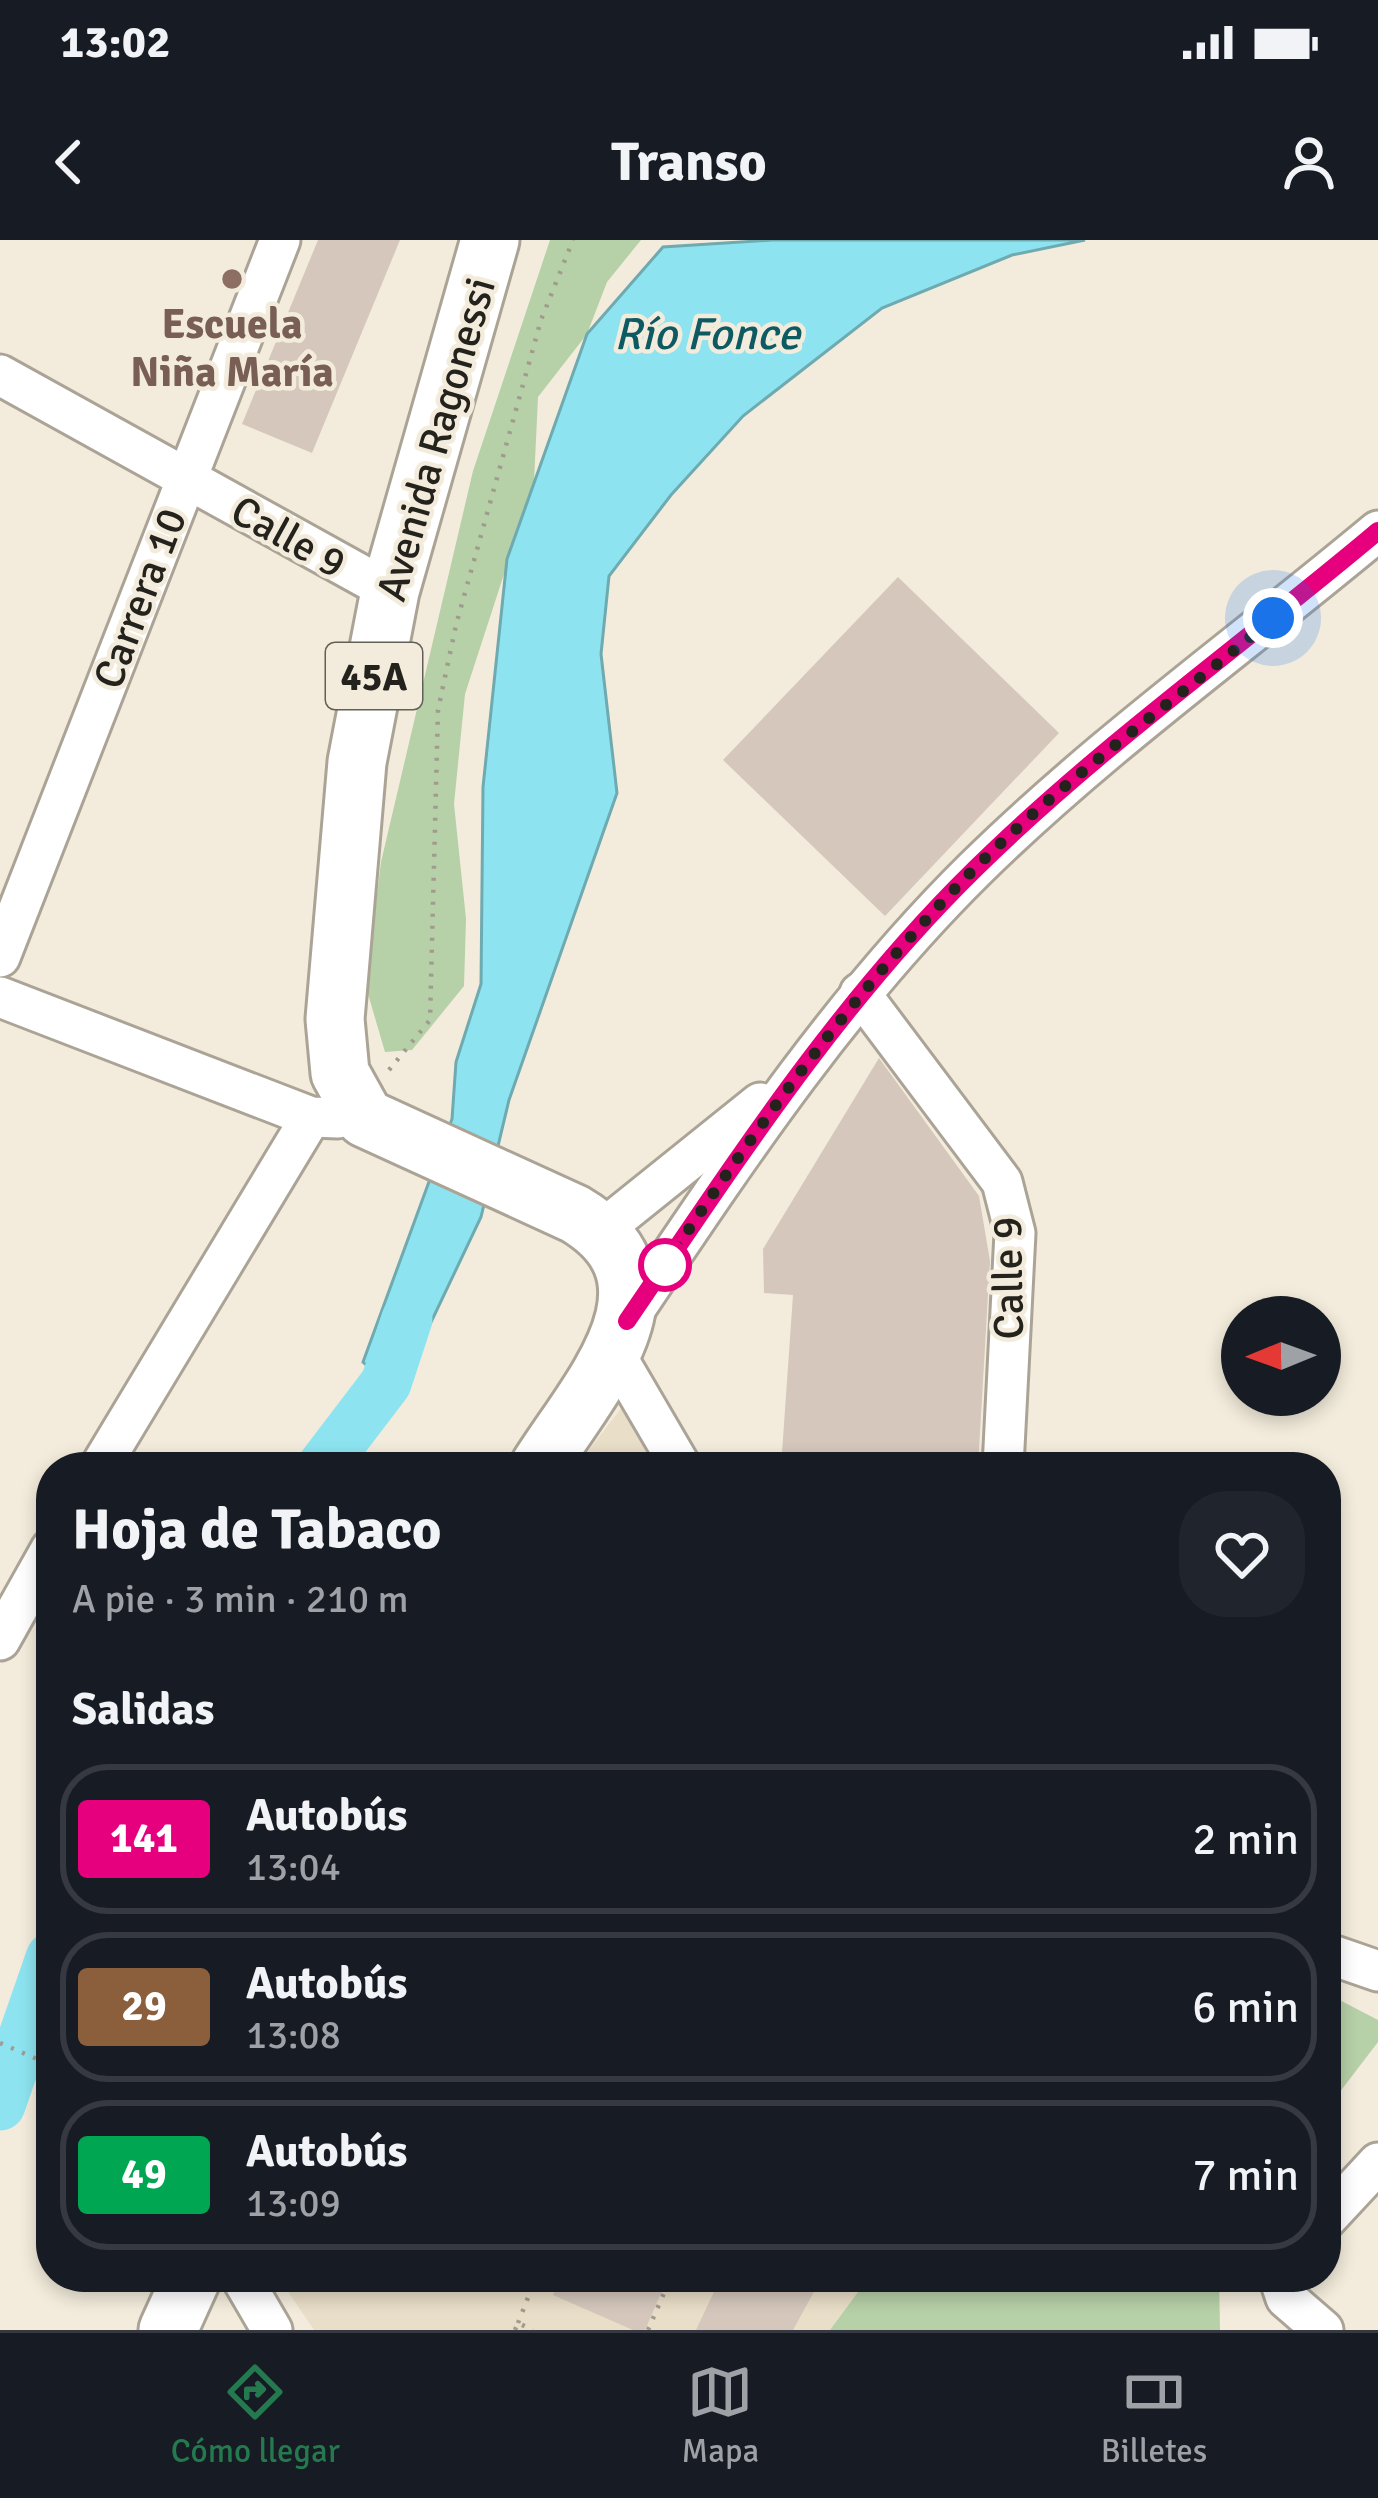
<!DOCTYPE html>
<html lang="es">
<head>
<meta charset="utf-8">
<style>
  :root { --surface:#171b24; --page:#20242c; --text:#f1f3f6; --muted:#9ea1a6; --line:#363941; --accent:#247a4e }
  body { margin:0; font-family:Signika,sans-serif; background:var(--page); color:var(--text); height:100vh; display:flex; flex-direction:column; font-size:45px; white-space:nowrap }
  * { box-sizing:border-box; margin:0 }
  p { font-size:39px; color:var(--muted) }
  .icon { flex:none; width:66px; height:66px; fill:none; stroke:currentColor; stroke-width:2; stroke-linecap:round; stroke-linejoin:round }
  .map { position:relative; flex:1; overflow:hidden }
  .sheet { position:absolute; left:36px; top:1212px; width:1305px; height:840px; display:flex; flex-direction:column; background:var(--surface); border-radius:48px; box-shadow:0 6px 18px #0003 }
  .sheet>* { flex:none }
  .badge { padding:0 24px; border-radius:9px; font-size:42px; line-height:78px }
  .needle { width:78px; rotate:269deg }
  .controls { position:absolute; left:1221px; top:1056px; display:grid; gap:24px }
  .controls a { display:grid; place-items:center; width:120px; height:120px; border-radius:50%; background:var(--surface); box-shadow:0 6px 18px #0003; font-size:60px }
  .you { position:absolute; width:60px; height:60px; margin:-30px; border:9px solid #fff; border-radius:50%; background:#1a73e8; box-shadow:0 0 0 18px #1a73e833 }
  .map>.badge { position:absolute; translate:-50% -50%; box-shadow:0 0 0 6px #fff }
  h2 { padding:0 36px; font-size:45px; line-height:108px }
  .round { display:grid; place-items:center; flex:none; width:126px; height:126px; border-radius:48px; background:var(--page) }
  .overview { display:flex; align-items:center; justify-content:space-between; height:204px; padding:0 36px }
  h1 { font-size:57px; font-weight:700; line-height:90px }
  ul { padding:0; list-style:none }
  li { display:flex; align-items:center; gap:36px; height:150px; margin:0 24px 18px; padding:0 12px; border:6px solid var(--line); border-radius:48px }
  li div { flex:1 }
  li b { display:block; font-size:45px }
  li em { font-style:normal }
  li .badge { min-width:132px; font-weight:700; text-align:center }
  .status { display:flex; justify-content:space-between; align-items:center; height:84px; padding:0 60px; background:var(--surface); direction:ltr }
  .status svg { height:33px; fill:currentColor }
  header { display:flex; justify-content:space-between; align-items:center; height:156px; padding:0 36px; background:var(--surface); font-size:54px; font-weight:700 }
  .menu { display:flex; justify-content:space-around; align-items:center; height:168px; border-top:3px solid var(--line); background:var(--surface); font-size:33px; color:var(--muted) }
  .menu a { display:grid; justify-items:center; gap:6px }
  .menu .on { color:var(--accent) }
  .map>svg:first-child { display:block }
</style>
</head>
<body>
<div class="status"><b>13:02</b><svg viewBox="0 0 49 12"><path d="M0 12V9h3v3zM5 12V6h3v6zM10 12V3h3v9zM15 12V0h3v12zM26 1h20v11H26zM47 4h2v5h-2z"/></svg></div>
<header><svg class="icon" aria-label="back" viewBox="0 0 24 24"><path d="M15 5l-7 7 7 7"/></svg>Transo<svg class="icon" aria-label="person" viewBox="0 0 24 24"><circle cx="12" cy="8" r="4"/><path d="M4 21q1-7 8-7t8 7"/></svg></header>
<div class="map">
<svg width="1378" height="2090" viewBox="0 0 1378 2090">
  <rect width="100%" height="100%" fill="#f3ecdc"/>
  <!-- built -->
  <g fill="#e9dec8">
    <polygon points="629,1158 671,1227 576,1227"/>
    <polygon points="278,2037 869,2037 830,2090 314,2090"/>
  </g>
  <!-- green -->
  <g fill="#b6d0a7">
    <polygon points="550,0 641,0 607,42 587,94 538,157 534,242 465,454 454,564 466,679 464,746 412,810 385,812 366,747 381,622 473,231"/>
    <polygon points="1326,1753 1378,1780 1378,1802 1326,1870"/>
    <polygon points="869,2037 1219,2037 1220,2090 830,2090"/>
  </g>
  <!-- water -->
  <polygon fill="#8de4f0" stroke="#6eaab0" stroke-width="3" points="772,0 1085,0 1012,15 882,68 743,176 671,255 609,336 601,414 617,553 509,860 481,977 405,1137 386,1143 363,1122 452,879 456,822 481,744 483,547 507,319 587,94 663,7"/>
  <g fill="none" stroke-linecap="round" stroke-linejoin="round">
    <!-- river -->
    <g stroke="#8de4f0" stroke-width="51">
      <polyline points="322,1227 386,1143 407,1079"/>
      <polyline points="0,1865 51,1718"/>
    </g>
  </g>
  <!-- building -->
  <g fill="#d5c7bc">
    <polygon points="318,0 400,0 312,213 242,184"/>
    <polygon points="898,337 1059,493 885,676 723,520"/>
    <polygon points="879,818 979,956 990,1021 978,1227 781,1227 793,1055 764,1053 763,1009"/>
    <polygon points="560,2037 668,2037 645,2090 633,2090 553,2055"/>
    <polygon points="721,2037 822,2037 793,2090 696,2090"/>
  </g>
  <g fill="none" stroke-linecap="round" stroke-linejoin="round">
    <!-- minor casing -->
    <g stroke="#aba496" stroke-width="45">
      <g id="minor">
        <polyline points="0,135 390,351"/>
        <polyline points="0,717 280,0"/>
        <polyline points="860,753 1002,942 1015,993 1003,1227"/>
        <polyline points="0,757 311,877 338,878"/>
        <polyline points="602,990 760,863"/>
        <path d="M627,1081C734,922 838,764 975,629C1100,506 1244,403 1378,291"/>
        <polyline points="612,1109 681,1227"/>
        <polyline points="100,1227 311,877"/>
        <polyline points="0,1400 51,1309"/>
        <polyline points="1326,1713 1378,1731"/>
        <polyline points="1326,1979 1378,1923"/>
        <polyline points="241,2037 272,2090"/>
        <polyline points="1279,2037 1286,2058 1323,2090"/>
      </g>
    </g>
    <!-- highway casing -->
    <g stroke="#aba496" stroke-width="63">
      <g id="highway">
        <path d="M490,0L390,351L357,522L335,779L340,833L365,878L575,974C690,1042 588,1149 539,1227"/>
        <polyline points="168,2090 192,2037"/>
      </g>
    </g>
    <!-- path -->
    <g stroke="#a09b8f" stroke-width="4.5" stroke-dasharray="3 9" stroke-linecap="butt">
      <polyline points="389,830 430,780 438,470 456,385 541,80 573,0"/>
      <polyline points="0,1803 51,1825"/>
      <polyline points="518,2083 536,2037"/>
      <polyline points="515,2090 518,2083 533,2090"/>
      <polyline points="648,2090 671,2037"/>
    </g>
    <!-- minor -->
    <use href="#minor" stroke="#fff" stroke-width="39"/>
    <!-- highway -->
    <use href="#highway" stroke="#fff" stroke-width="57"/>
  </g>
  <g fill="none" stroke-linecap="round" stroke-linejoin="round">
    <!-- line casing -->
    <g stroke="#fff" stroke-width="27">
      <path id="line" d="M627,1081C735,923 837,764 975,629C1100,506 1244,404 1378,291"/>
    </g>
    <!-- line -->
    <use href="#line" stroke="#e6007e" stroke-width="18"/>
    <!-- walk -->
    <path stroke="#24221c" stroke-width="12" stroke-dasharray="0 21.6" d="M665,1025C758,885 854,751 973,630C1066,537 1173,463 1273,378"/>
  </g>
  <!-- markers -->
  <circle fill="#8d6e63" stroke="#f3ecdc" stroke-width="4.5" cx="232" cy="39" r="12"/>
  <circle fill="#fff" stroke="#e6007e" stroke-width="6" cx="665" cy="1025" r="24"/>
  <g text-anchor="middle" stroke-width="9" stroke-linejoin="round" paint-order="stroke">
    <!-- shield labels -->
    <rect fill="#f3ecdc" stroke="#625f56" stroke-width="3" x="326" y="403" width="96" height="66" rx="9"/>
    <g font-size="39" font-weight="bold" fill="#24221c">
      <text x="374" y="450">45A</text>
    </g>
    <!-- education labels -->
    <g font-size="42" font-weight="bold" fill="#785e54" stroke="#f3ecdc">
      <text x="232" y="98">Escuela<tspan x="232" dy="48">Niña María</tspan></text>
    </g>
    <!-- street labels -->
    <g font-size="42" fill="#24221c" stroke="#f3ecdc">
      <text transform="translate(435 199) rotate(-74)" y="15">Avenida Ragonessi</text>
      <text transform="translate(289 296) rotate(29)" y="15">Calle 9</text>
      <text transform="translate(139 358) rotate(-69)" y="15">Carrera 10</text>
      <text transform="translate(1007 1038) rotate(-91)" y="15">Calle 9</text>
    </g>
    <!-- water labels -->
    <g font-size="45" font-style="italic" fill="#0e5a63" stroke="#f3ecdc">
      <text x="707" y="109">Río Fonce</text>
    </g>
  </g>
</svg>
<div class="controls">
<a><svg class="needle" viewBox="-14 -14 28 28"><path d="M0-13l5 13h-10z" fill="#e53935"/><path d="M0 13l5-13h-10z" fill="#9ea1a6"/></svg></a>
</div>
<div class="you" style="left:1273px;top:378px"></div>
<section class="sheet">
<div class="overview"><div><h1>Hoja de Tabaco</h1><p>A pie · 3 min · 210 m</p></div><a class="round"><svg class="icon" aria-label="heart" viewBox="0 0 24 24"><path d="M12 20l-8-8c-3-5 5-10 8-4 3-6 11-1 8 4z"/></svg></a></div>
<h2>Salidas</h2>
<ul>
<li><span class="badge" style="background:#e6007e;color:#fff">141</span><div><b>Autobús</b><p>13:04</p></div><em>2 min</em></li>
<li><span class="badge" style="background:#8b5e3c;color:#fff">29</span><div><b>Autobús</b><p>13:08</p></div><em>6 min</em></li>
<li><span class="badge" style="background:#00a651;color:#fff">49</span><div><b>Autobús</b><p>13:09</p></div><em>7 min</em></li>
</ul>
</section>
</div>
<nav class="menu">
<a class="on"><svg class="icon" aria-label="directions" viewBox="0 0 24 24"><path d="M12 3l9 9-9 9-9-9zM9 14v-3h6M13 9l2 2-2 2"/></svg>Cómo llegar</a>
<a><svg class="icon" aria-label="map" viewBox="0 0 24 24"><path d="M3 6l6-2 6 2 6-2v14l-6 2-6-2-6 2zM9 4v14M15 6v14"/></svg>Mapa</a>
<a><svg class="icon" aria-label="tickets" viewBox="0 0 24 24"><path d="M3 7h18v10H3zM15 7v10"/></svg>Billetes</a>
</nav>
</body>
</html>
